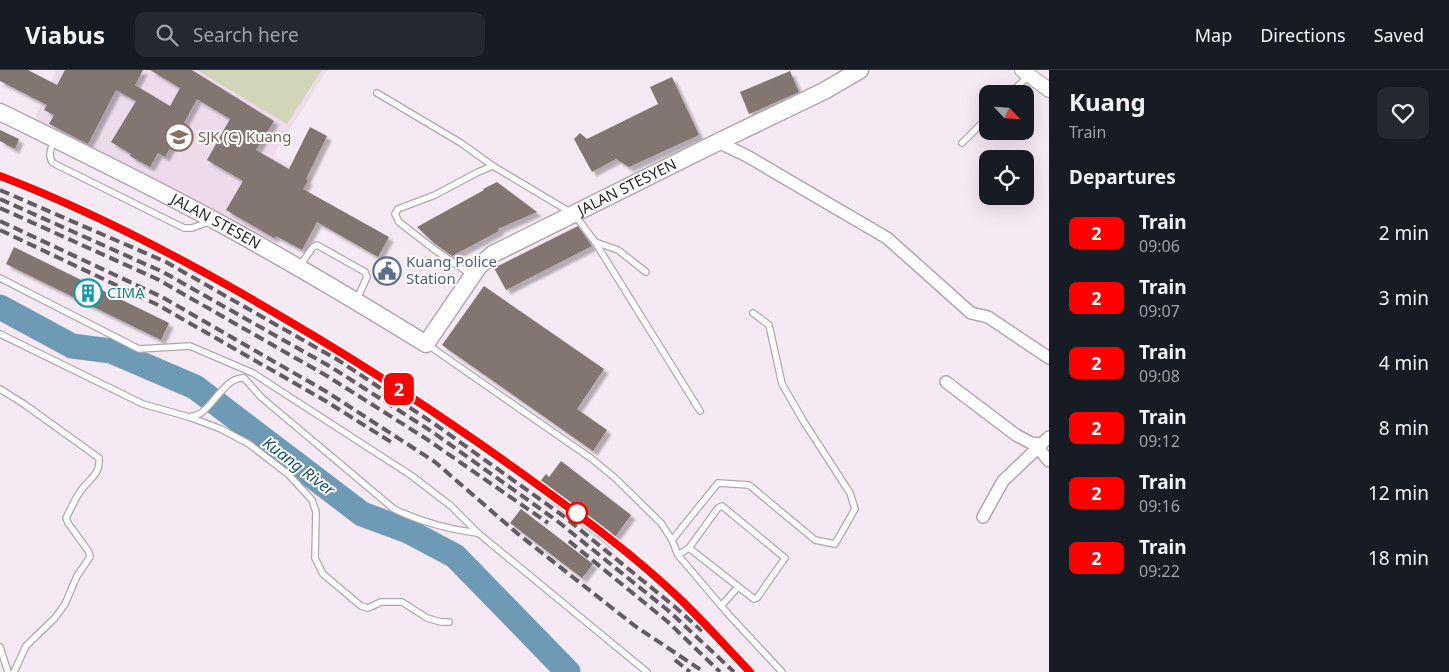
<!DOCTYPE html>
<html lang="en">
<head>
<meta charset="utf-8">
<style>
  :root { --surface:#171b24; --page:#242831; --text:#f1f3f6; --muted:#9ea1a6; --line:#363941 }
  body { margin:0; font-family:"Noto Sans",sans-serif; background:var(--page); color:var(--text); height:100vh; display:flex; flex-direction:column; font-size:19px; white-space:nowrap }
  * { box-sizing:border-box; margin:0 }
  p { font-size:16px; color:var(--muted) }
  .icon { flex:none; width:28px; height:28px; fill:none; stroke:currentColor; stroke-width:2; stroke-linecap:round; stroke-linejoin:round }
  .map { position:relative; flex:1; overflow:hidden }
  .panel { display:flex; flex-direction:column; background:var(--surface); width:400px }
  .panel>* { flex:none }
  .badge { padding:0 10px; border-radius:8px; font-size:18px; line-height:32px }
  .needle { width:32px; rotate:115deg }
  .tools { position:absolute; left:979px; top:15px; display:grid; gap:10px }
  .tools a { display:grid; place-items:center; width:55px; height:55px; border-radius:10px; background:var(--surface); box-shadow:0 5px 20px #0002; font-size:25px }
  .map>.badge { position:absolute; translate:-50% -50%; box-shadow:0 0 0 2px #fff }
  h2 { padding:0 20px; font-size:19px; line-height:45px }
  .round { display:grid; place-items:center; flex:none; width:52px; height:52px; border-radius:10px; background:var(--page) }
  .headline { display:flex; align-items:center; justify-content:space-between; height:85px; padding:0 20px }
  h1 { font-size:24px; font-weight:700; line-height:38px }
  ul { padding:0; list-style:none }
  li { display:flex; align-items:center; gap:15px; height:65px; padding:0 20px }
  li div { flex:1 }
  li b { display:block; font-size:19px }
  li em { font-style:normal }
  li .badge { min-width:55px; font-weight:700; text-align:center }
  header { display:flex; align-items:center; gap:30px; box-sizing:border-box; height:70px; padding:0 25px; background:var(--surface); border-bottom:1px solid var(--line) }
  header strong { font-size:24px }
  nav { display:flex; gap:28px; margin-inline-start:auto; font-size:18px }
  .search { width:350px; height:45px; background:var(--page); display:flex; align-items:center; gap:12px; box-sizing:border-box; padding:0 18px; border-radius:10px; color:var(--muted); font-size:19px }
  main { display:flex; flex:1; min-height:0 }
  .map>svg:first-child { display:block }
</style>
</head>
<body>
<header>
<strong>Viabus</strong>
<div class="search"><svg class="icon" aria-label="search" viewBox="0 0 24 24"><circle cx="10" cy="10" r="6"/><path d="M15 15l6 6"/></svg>Search here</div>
<nav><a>Map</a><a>Directions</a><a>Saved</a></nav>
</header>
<main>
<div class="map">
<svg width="1049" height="602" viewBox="0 0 1049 602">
  <defs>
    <filter id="shadow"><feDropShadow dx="4.5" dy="4.5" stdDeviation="1" flood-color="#0004"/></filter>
  </defs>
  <rect width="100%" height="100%" fill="#f5e9f3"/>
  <!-- built -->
  <polygon fill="#eddbeb" points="56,0 327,0 273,86 312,108 275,173 35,48"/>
  <!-- green -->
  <polygon fill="#d1d6b9" points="197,0 322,0 287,54"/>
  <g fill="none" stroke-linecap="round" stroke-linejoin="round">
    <!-- river -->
    <polyline stroke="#6d9ab4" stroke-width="25" points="0,237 72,276 111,281 195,317 362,444 408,461 455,486 568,602"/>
  </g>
  <!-- building -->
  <g fill="#837670" filter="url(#shadow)">
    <polygon points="0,0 28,0 57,15 65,0 143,0 135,15 170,36 180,18 150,0 192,0 274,51 256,80 289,99 310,57 327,66 306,109 308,111 303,119 389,167 378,187 317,152 302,180 276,166 274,168 226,140 243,111 207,90 230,49 197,29 165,87 158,83 150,97 130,86 131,84 111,72 136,31 116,20 88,74 49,54 54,45 44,40 47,35 0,11"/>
    <polygon points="790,1 799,22 749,44 740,22"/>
    <polygon points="672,7 699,65 629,97 616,89 592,102 574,69 580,63 587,69 658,34 650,17"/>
    <polygon points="0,60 19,69 15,79 0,71"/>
    <polygon points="497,112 537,142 498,159 499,161 452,186 434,173 417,157 484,120 483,119"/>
    <polygon points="578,156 592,176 506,220 494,198"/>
    <polygon points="14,177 169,253 161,270 6,194"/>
    <polygon points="484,216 604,299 577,339 607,360 593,381 442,275"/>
    <polygon points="561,391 631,445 609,475 535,418 546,404 549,407"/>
    <polygon points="521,439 593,494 582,508 510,453"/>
  </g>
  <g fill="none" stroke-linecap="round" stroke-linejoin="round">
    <!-- service casing -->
    <g stroke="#b1a6b0" stroke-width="8">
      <g id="service">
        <polyline points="377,23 461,73 493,96"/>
        <polyline points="1010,24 1029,5"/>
        <path d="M54,71C51,79 47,85 53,93L184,158H192L211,151"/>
        <polyline points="962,73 988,47"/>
        <polyline points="595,172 700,341"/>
        <polyline points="299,197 313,177 317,175 365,202 367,207 357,229"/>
        <polyline points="470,204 435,180 399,152 395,144 398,139 435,125 478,102 493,96 575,145 595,172 618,180 646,202"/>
        <polyline points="0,208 139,279 190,276 253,303 412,406 451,436 478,463 647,602"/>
        <polyline points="0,264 143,334 189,347 221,359 249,374 288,404 312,430 316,442 315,488 323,504 361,536 368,538 381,532 402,532 427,548 441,552 449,552"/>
        <polyline points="428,275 592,389 615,408 661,453 672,470 678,485 729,545 782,602"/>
        <path d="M0,319L24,334L99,388C101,405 88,409 80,422C74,430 71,439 66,448L68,453L89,482L90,487L77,506L65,534L55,548L26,576L14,602"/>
        <path d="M189,347C193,346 198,345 201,343C214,334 227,306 244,308L262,328L394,439C421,452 447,459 477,463"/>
        <polyline points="672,470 718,413 749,415 815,470 835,474 855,439 850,423 804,352 782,314 769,255 753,243"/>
        <polyline points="678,485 689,478 718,438 722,436 785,488 757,528 754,529 689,478"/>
        <polyline points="721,536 738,517"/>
        <polyline points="0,577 8,602"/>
      </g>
    </g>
    <!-- minor casing -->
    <g stroke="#b1a6b0" stroke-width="14">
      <g id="minor">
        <polyline points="718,72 747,86 887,168 971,243 988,247 1049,288"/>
        <polyline points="946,312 1016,365 1031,373 1042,374"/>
        <polyline points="1038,378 1049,391"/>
        <polyline points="983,447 1003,411 1049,367"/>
      </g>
    </g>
    <!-- tertiary casing -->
    <g stroke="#b1a6b0" stroke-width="16">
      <polyline id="tertiary" points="1022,0 1049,20"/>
    </g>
    <!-- secondary casing -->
    <g stroke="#b1a6b0" stroke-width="19">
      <g id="secondary">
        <path id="s1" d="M0,42C75,79 150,115 223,155C292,193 360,233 426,274L479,196L493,184L718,72L824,21L860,0"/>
      </g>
    </g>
    <!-- service -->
    <use href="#service" stroke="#fff" stroke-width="5.5"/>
    <!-- minor -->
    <use href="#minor" stroke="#fff" stroke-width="11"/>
    <!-- tertiary -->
    <use href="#tertiary" stroke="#fff" stroke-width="14"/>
    <!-- secondary -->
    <use href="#secondary" stroke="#fff" stroke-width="16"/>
    <!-- rail -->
    <g stroke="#625c62" stroke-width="4" stroke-dasharray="10 5" stroke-linecap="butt">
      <path d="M0,106C102,145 198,197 292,253C370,298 444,348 517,400C574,440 630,482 681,530C705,553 727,578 750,602"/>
      <polyline points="0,120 166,192 338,290 436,355 562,445 674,536 702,561"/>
      <polyline points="0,129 163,202 331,297 431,361 556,450 670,542 734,602"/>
      <polyline points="0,138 157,209 327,306 425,368 548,453"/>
      <polyline points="0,151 162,227 327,322 435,392 518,464 635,556 704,602"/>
      <polyline points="0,160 158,235 324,330 391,372"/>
      <polyline points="569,471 668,552 720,602"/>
      <polyline points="675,590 690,602"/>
    </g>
  </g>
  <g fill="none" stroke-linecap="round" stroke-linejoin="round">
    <!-- line casing -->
    <g stroke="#fff" stroke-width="11">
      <path id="line" d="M0,106C102,145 199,197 292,253C372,300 449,351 524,405C578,444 633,484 681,530C705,553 727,578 750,602"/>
    </g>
    <!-- line -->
    <use href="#line" stroke="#f00" stroke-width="8"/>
  </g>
  <!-- icons -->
  <defs>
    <g id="school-ring" transform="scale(1.4375)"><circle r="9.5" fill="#fff" stroke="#8d6e63" stroke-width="1.5"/><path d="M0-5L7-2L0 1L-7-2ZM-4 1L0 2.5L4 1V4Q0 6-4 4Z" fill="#8d6e63"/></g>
    <g id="civic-ring" transform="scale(1.4375)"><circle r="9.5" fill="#fff" stroke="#5c6f8a" stroke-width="1.5"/><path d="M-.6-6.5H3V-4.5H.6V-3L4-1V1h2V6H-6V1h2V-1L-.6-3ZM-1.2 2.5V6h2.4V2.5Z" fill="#5c6f8a"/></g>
    <g id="building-ring" transform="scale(1.4375)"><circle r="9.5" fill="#fff" stroke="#0f9aa8" stroke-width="1.5"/><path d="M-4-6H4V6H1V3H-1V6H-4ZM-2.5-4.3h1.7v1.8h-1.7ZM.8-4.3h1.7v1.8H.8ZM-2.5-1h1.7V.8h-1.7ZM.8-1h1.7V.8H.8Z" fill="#0f9aa8"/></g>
  </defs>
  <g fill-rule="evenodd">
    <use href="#school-ring" x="179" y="67"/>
    <use href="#civic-ring" x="387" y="201"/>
    <use href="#building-ring" x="88" y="223"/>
  </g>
  <!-- markers -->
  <circle fill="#fff" stroke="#f00" stroke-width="2.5" cx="577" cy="443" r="10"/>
  <g text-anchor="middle" stroke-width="4" stroke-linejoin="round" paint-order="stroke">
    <!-- education labels -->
    <g font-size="15" fill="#785e54" stroke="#fff" text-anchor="start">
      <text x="198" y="72">SJK (C) Kuang</text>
    </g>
    <!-- street labels -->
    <g font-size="15" fill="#282428" stroke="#fff">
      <text dy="5" stroke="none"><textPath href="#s1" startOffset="748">JALAN STESYEN</textPath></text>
      <text dy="5" stroke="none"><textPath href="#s1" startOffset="242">JALAN STESEN</textPath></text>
    </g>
    <!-- service labels -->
    <g font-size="15" fill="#4e5e75" stroke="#fff" text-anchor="start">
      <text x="406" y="197">Kuang Police<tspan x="406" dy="17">Station</tspan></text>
    </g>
    <!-- culture labels -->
    <g font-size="15" fill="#0d838f" stroke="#fff" text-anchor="start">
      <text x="107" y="228">CIMA</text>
    </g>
    <!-- water labels -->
    <g font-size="16" font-style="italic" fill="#19526e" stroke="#fff">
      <text transform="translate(299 396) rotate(37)" y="6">Kuang River</text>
    </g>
  </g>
</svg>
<div class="tools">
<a><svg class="needle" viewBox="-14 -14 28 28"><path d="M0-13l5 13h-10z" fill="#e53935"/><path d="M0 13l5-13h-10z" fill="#9ea1a6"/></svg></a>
<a><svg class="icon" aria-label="locate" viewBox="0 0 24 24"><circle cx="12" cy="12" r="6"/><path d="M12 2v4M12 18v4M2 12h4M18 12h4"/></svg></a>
</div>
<b class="badge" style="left:399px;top:319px;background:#f00;color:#fff">2</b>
</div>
<section class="panel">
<div class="headline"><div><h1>Kuang</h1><p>Train</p></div><a class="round"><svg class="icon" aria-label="heart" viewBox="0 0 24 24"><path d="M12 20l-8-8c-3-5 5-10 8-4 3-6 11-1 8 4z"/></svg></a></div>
<h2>Departures</h2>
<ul>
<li><span class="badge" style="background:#f00;color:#fff">2</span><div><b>Train</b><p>09:06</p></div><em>2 min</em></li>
<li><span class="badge" style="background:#f00;color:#fff">2</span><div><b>Train</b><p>09:07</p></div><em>3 min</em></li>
<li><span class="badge" style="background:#f00;color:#fff">2</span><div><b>Train</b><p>09:08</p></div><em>4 min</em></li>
<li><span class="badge" style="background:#f00;color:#fff">2</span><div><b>Train</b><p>09:12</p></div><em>8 min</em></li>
<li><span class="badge" style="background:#f00;color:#fff">2</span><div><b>Train</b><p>09:16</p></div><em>12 min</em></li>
<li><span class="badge" style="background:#f00;color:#fff">2</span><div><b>Train</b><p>09:22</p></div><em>18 min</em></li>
</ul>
</section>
</main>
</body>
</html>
